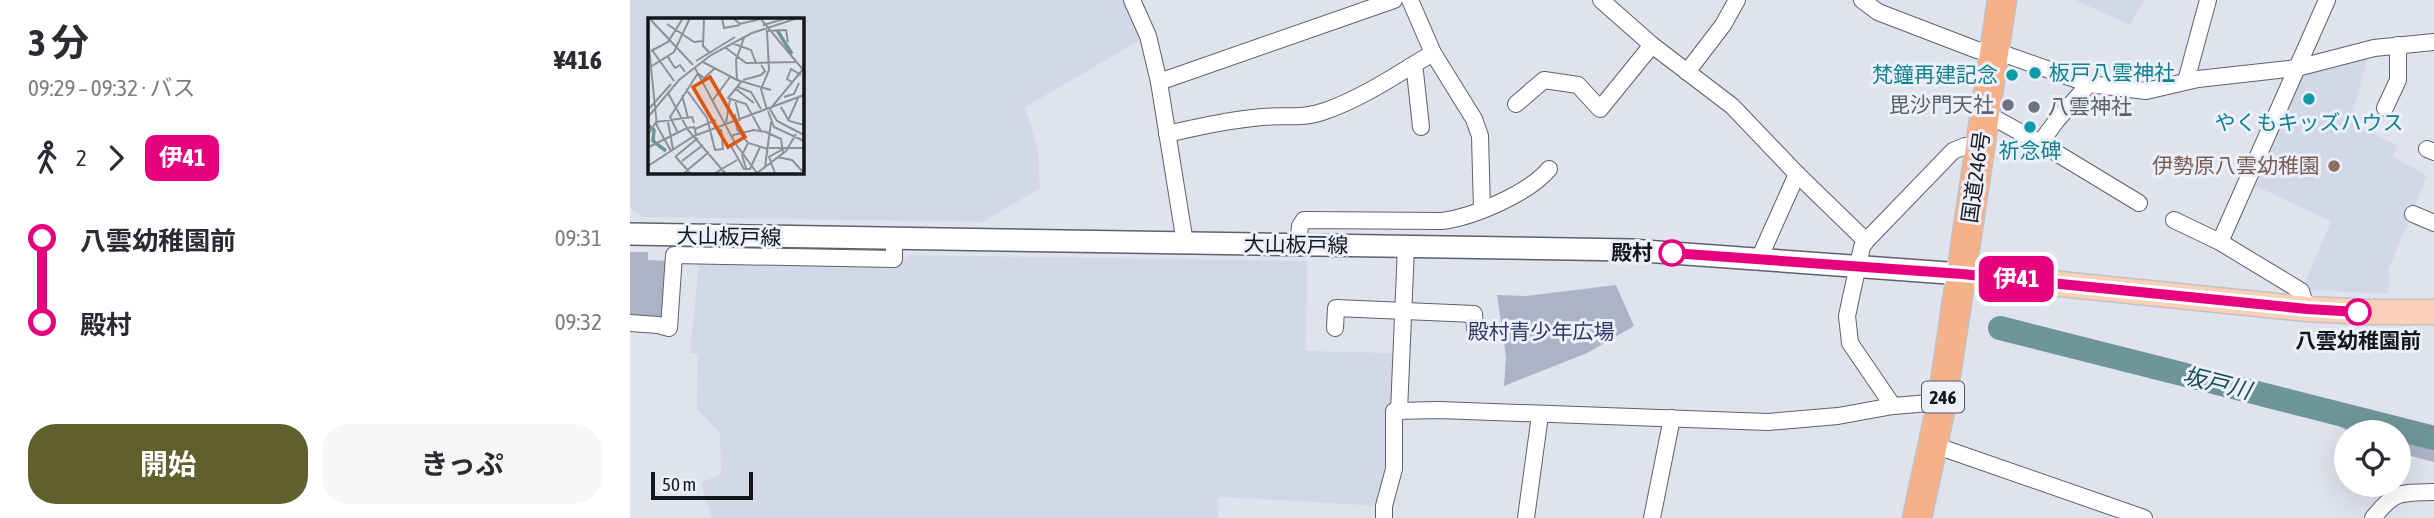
<!DOCTYPE html>
<html lang="ja">
<head>
<meta charset="utf-8">
<style>
  :root { --surface:#fff; --page:#f7f7f7; --text:#2b2b33; --muted:#7c7c81; --accent:#615f2c }
  body { margin:0; font-family:"Asap Condensed","Noto Sans JP",sans-serif; background:var(--page); color:var(--text); height:100vh; display:flex; flex-direction:column; font-size:26px; white-space:nowrap }
  * { box-sizing:border-box; margin:0 }
  p { font-size:23px; color:var(--muted) }
  .icon { flex:none; width:38px; height:38px; fill:none; stroke:currentColor; stroke-width:2; stroke-linecap:round; stroke-linejoin:round }
  .map { position:relative; flex:1; overflow:hidden }
  .sheet { display:flex; flex-direction:column; background:var(--surface); width:630px }
  .sheet>* { flex:none }
  .badge { padding:0 14px; border-radius:10px; font-size:24px; line-height:46px }
  .controls { position:absolute; left:1704px; top:420px; display:grid; gap:14px }
  .controls a { display:grid; place-items:center; width:77px; height:77px; border-radius:50%; background:var(--surface); box-shadow:0 7px 28px #0002; font-size:35px }
  .scale { position:absolute; left:21px; bottom:18px; width:102px; box-sizing:border-box; padding-left:7px; border:4px solid #151619; border-top:0; font-size:19px; line-height:24px; white-space:nowrap; color:#151619; -webkit-text-stroke:5px #edf0fb; paint-order:stroke }
  .map>.badge { position:absolute; translate:-50% -50%; box-shadow:0 0 0 4px #fff }
  .legs { display:flex; align-items:center; gap:10px; height:77px; padding:0 28px; font-size:23px }
  .legs p { margin-inline-start:auto }
  .head { display:flex; align-items:center; justify-content:space-between; height:119px; padding:0 28px }
  h1 { font-size:38px; font-weight:700; line-height:52px }
  .cta { display:flex; gap:14px; margin-top:auto; padding:14px 28px }
  .cta a { flex:1; height:80px; border-radius:28px; background:var(--accent); color:#fff; font-size:28px; font-weight:700; line-height:80px; text-align:center }
  .cta a+a { background:var(--page); color:var(--text) }
  ul { padding:0 28px; list-style:none }
  li { display:flex; align-items:center; gap:24px; height:84px; font-size:26px }
  li i { display:grid; place-items:center; width:10px; height:100%; margin:0 9px; background:currentColor }
  li i::after { content:''; width:18px; height:18px; margin:-9px; border:5px solid; border-radius:50%; background:var(--surface) }
  li p { margin-inline-start:auto }
  li:first-child i { background:linear-gradient(#0000 50%,currentColor 0) }
  li:last-child i { background:linear-gradient(currentColor 50%,#0000 0) }
  main { display:flex; flex:1; min-height:0 }
  .map>svg:first-child { display:block }
</style>
</head>
<body>
<main>
<section class="sheet">
<div class="head"><div><h1>3 分</h1><p>09:29 – 09:32 · バス</p></div><b>¥416</b></div>
<div class="legs"><svg class="icon" aria-label="walk" viewBox="0 0 24 24"><circle cx="13" cy="4" r="2"/><path d="M13 8l-2 6 4 7M11 14l-3 7M7 12l3-4h3l4 4"/></svg>2<svg class="icon" aria-label="forward" viewBox="0 0 24 24"><path d="M9 5l7 7-7 7"/></svg><b class="badge" style="background:#e6007e;color:#fff">伊41</b></div>
<ul>
<li><i style="color:#e6007e"></i><b>八雲幼稚園前</b><p>09:31</p></li>
<li><i style="color:#e6007e"></i><b>殿村</b><p>09:32</p></li>
</ul>
<div class="cta"><a>開始</a><a>きっぷ</a></div>
</section>
<div class="map">
<svg width="1804" height="518" viewBox="0 0 1804 518">
  <rect width="100%" height="100%" fill="#e0e3ed"/>
  <!-- built -->
  <g fill="#d3d8e9" fill-rule="evenodd">
    <path d="M0,0H496L514,38L395,107L408,150L410,188L353,222L13,217L0,208ZM19,19H172V172H19Z"/>
    <polygon points="1445,0 1514,0 1500,25"/>
    <polygon points="1738,56 1720,122 1768,146 1762,156 1797,176 1758,271 1760,277 1758,294 1678,290 1673,288 1701,221 1621,184 1671,73"/>
    <polygon points="279,255 677,261 676,351 766,353 762,404 760,405 758,420 760,467 751,506 589,497 588,518 82,518 71,483 91,474 90,433 67,409 68,354 60,353 69,262 268,264"/>
  </g>
  <!-- green -->
  <g fill="#adb3c7">
    <polygon points="0,252 18,252 18,260 36,261 34,319 0,318"/>
    <polygon points="986,285 1004,326 957,353 874,386 876,357 867,295 896,296"/>
    <polygon points="1685,412 1804,439 1804,462 1769,453 1769,432 1719,432"/>
  </g>
  <g fill="none" stroke-linecap="round" stroke-linejoin="round">
    <!-- river -->
    <polyline stroke="#6e959a" stroke-width="24" points="1370,328 1804,438"/>
    <!-- street casing -->
    <g stroke="#5e616a" stroke-width="18">
      <g id="street">
        <polyline points="502,0 518,36 529,82 555,243"/>
        <polyline points="780,0 803,53 844,119 850,136 852,210"/>
        <polyline points="971,0 1022,45 1102,106 1167,174 1236,241"/>
        <polyline points="1232,0 1248,12 1347,50 1377,55 1459,84 1516,91 1568,79 1667,68 1744,48 1804,42"/>
        <polyline points="781,66 785,72 791,127"/>
        <polyline points="1057,72 1093,25 1107,0"/>
        <polyline points="1556,81 1578,0"/>
        <polyline points="529,82 764,0"/>
        <polyline points="886,104 914,80 948,85 970,109 1022,45"/>
        <polyline points="1755,108 1768,80 1768,45"/>
        <polyline points="1355,113 1410,143 1509,203"/>
        <path d="M537,134C568,127 599,120 632,117C653,115 674,119 695,111C733,98 769,73 803,53"/>
        <polyline points="1410,143 1427,120 1459,84"/>
        <polyline points="1797,149 1804,152"/>
        <polyline points="1783,214 1804,223"/>
        <polyline points="1544,220 1590,242"/>
        <path d="M668,245L670,226L674,220L812,221C844,217 899,193 919,169"/>
        <polyline points="1129,259 1167,174"/>
        <polyline points="1677,309 1671,291 1590,242 1697,0"/>
        <polyline points="0,323 28,325 39,328 44,255 264,259 264,239"/>
        <polyline points="705,328 706,308 844,314 845,329"/>
        <polyline points="1263,406 1220,343 1217,316 1223,288 1232,247 1236,241 1323,151 1335,146 1351,147"/>
        <polyline points="769,411 776,247"/>
        <polyline points="1304,445 1514,518"/>
        <polyline points="754,518 754,506 764,469 764,411 809,410 1138,422 1208,416 1263,406 1312,402"/>
        <polyline points="896,518 910,415"/>
        <polyline points="1022,518 1042,418"/>
        <path d="M1743,518C1765,490 1770,493 1804,492"/>
      </g>
    </g>
    <!-- secondary casing -->
    <g stroke="#5e616a" stroke-width="24">
      <polyline id="secondary" points="0,234 1000,250 1332,274"/>
    </g>
    <!-- primary casing -->
    <g stroke="#c2c2c3" stroke-width="27">
      <polyline id="primary" points="1332,274 1677,309 1740,312 1804,312"/>
    </g>
    <!-- highway casing -->
    <g stroke="#c2c2c3" stroke-width="31">
      <polyline id="highway" points="1287,518 1312,402 1372,0"/>
    </g>
    <!-- street -->
    <use href="#street" stroke="#fff" stroke-width="16"/>
    <!-- secondary -->
    <use href="#secondary" stroke="#fff" stroke-width="21"/>
    <!-- primary -->
    <use href="#primary" stroke="#fad0b8" stroke-width="24"/>
    <!-- highway -->
    <use href="#highway" stroke="#f7b189" stroke-width="28"/>
  </g>
  <g fill="none" stroke-linecap="round" stroke-linejoin="round">
    <!-- line-1 casing -->
    <g stroke="#fff" stroke-width="16">
      <polyline id="line-1" points="1042,253 1332,274 1677,309 1728,312"/>
    </g>
    <!-- line-1 -->
    <use href="#line-1" stroke="#e6007e" stroke-width="10"/>
  </g>
  <!-- markers -->
  <g fill="#0f9aa8" stroke="#edf0fb" stroke-width="2.5">
    <circle cx="1405" cy="73" r="7"/>
    <circle cx="1382" cy="75" r="7"/>
    <circle cx="1679" cy="99" r="7"/>
    <circle cx="1400" cy="127" r="7"/>
  </g>
  <g fill="#6b7280" stroke="#edf0fb" stroke-width="2.5">
    <circle cx="1378" cy="105" r="7"/>
    <circle cx="1404" cy="107" r="7"/>
  </g>
  <circle fill="#8d6e63" stroke="#edf0fb" stroke-width="2.5" cx="1704" cy="166" r="7"/>
  <g fill="#fff" stroke="#e6007e" stroke-width="3.5">
    <circle cx="1042" cy="253" r="12"/>
    <circle cx="1728" cy="312" r="12"/>
  </g>
  <g text-anchor="middle" stroke-width="6" stroke-linejoin="round" paint-order="stroke">
    <!-- shield labels -->
    <rect fill="#edf0fb" stroke="#56575d" stroke-width="2" x="1292" y="381.5" width="42" height="31" rx="5"/>
    <g font-size="19" font-weight="bold" fill="#151619">
      <text x="1313" y="404">246</text>
    </g>
    <!-- culture labels -->
    <g font-size="21" fill="#0d838f" stroke="#edf0fb">
      <text x="1419" y="80" text-anchor="start">板戸八雲神社</text>
      <text x="1368" y="82" text-anchor="end">梵鐘再建記念</text>
      <text x="1679" y="130">やくもキッズハウス</text>
      <text x="1400" y="158">祈念碑</text>
    </g>
    <!-- worship labels -->
    <g font-size="21" fill="#5b616d" stroke="#edf0fb" text-anchor="end">
      <text x="1364" y="112">毘沙門天社</text>
      <text x="1418" y="114" text-anchor="start">八雲神社</text>
    </g>
    <!-- education labels -->
    <g font-size="21" fill="#785e54" stroke="#edf0fb" text-anchor="end">
      <text x="1690" y="173">伊勢原八雲幼稚園</text>
    </g>
    <!-- street labels -->
    <g font-size="21" fill="#151619" stroke="#edf0fb">
      <text transform="translate(1346 177) rotate(-82)" y="7">国道246号</text>
      <text transform="translate(99 237) rotate(1)" y="7">大山板戸線</text>
      <text transform="translate(666 245) rotate(1)" y="7">大山板戸線</text>
    </g>
    <!-- stop labels -->
    <g font-size="21" font-weight="bold" fill="#151619" stroke="#edf0fb" text-anchor="end">
      <text x="1023" y="260">殿村</text>
      <text x="1728" y="348" text-anchor="middle">八雲幼稚園前</text>
    </g>
    <!-- park labels -->
    <g font-size="21" fill="#2f3861" stroke="#edf0fb">
      <text x="911" y="339">殿村青少年広場</text>
    </g>
    <!-- water labels -->
    <g font-size="23" font-style="italic" fill="#144f55" stroke="#edf0fb">
      <text transform="translate(1587 383) rotate(14)" y="8">坂戸川</text>
    </g>
  </g>
  <!-- overview -->
  <g transform="translate(18 18)">
    <rect width="156" height="156" fill="#e0e3ed"/>
    <path fill="none" stroke="#6e959a" stroke-width="3.5" d="M129,12L144,36M0,107L6,112L5,123L18,133"/>
    <path fill="none" stroke="#8f9198" stroke-width="2" d="M1,0L45,47M56,0L55,28L61,34M74,0L76,10L92,7M85,0L92,6L112,1M112,0L156,53M19,6L46,24L55,23M115,7L136,1M0,20L9,108L23,133M84,25L103,32L108,45M78,30L98,45L147,44M4,32L26,63M3,33L20,24L35,0M20,39L27,50L32,47L37,54M48,43L87,19M55,44L89,62L123,72M4,48L26,34L42,0M47,50L87,125L109,155M156,50L122,91L129,103L156,117M51,56L56,60L67,50M89,62L88,42L96,20M95,62L113,57L117,53L113,47M93,64L80,80L98,86L113,113M144,64L139,61L143,51L153,57M90,69L103,74L113,91M38,71L59,100L67,132M88,71L106,85M20,75L40,112L77,155M34,77L40,100M136,79L146,76L151,65M65,82L82,59M87,82L92,103M133,89L141,103L156,107M0,92L23,66M119,92L113,71L121,52L119,13L138,12L140,24M120,93L126,109L156,123M87,96L89,111L100,125L120,131M0,99L31,62L63,37L104,15L150,0M140,103L150,80M20,104L25,131M78,105L82,81M47,111L68,102M30,115L22,99L50,55M0,117L8,104L44,99L46,105M84,121L85,117L106,112L118,114L133,121L135,135M83,128L96,151H102L112,129M1,129L39,110L46,109L48,116M121,130H156M66,132L75,131L73,111M27,138L42,155M28,138L50,120M129,139L144,142L156,155M34,143L55,127M0,148L46,118L156,77M117,149L123,104M98,150L94,137L100,125M36,155L61,134M67,155L89,142M109,155L138,133L148,116M127,155L121,139L135,131"/>
    <path fill="#dd560d" fill-opacity="0.15" stroke="#dd560d" stroke-width="3.5" d="M62,59L97,119L80,129L45,69Z"/>
    <rect width="156" height="156" fill="none" stroke="#151619" stroke-width="3.5"/>
  </g>
</svg>
<div class="controls">
<a><svg class="icon" aria-label="locate" viewBox="0 0 24 24"><circle cx="12" cy="12" r="6"/><path d="M12 2v4M12 18v4M2 12h4M18 12h4"/></svg></a>
</div>
<div class="scale">50 m</div>
<b class="badge" style="left:1386px;top:279px;background:#e6007e;color:#fff">伊41</b>
</div>
</main>
</body>
</html>
